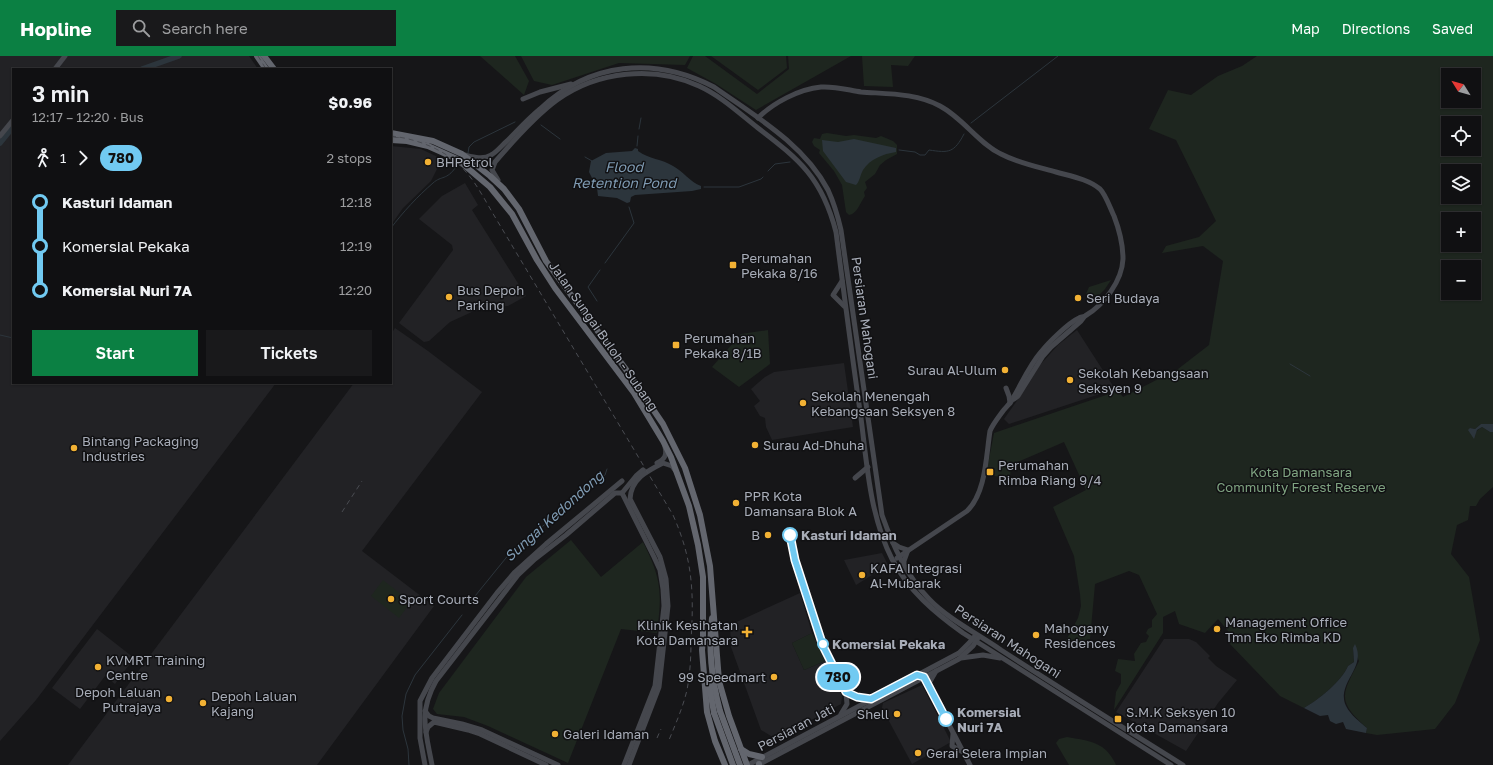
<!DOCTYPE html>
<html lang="en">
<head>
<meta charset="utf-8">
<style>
  :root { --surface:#101012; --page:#19191b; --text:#f1f3f6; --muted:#9c9d9f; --line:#303032; --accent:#0b8043 }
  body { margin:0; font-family:"Golos Text",sans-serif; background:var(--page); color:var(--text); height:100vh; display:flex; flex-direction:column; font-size:15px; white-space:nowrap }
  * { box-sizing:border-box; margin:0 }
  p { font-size:13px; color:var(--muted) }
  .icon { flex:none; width:22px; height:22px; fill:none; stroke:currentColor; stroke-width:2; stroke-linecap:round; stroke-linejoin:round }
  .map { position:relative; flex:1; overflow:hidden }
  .sheet { position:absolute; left:12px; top:12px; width:380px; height:316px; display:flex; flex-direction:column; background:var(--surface); border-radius:0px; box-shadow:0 1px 3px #0004,0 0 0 1px var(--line) }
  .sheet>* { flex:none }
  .badge { padding:0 8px; border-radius:13px; font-size:14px; line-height:26px }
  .needle { width:26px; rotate:307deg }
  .controls { position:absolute; left:1441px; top:12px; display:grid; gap:8px }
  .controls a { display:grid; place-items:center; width:40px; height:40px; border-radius:0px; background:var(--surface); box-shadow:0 1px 3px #0004,0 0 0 1px var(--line); font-size:20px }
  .map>.badge { position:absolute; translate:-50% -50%; box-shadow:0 0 0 2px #fff }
  .legs { display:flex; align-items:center; gap:6px; height:44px; padding:0 20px; font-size:13px }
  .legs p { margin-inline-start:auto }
  .summary { display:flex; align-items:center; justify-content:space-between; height:68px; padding:0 20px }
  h1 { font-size:22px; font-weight:600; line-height:30px }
  .primary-button { display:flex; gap:8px; margin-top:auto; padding:8px 20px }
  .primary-button a { flex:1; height:46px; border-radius:0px; background:var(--accent); color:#fff; font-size:16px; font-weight:600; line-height:46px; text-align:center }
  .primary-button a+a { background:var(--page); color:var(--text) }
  ul { padding:0 20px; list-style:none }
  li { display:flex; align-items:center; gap:14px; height:44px; font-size:15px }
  li i { display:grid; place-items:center; width:6px; height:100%; margin:0 5px; background:currentColor }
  li i::after { content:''; width:10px; height:10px; margin:-5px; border:3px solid; border-radius:50%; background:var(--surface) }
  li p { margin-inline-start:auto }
  li:first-child i { background:linear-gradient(#0000 50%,currentColor 0) }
  li:last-child i { background:linear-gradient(currentColor 50%,#0000 0) }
  header { display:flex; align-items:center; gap:24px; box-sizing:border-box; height:56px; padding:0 20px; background:var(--accent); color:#fff }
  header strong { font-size:19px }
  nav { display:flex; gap:22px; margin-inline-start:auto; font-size:14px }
  .search { width:280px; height:36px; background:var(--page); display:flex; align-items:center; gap:10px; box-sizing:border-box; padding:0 14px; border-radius:0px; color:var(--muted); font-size:15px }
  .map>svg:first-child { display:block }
</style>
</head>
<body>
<header>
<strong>Hopline</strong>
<div class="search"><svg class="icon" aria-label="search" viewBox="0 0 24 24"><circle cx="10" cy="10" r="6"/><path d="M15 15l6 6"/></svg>Search here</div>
<nav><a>Map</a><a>Directions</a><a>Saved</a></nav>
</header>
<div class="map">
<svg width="1493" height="709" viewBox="0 0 1493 709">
  <rect width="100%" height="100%" fill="#161618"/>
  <!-- built -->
  <g fill="#222225">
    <polygon points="0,0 249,0 258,13 13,13 13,327 276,327 36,644 0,685"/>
    <polygon points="391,90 421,93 442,103 431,125 403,152 391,169"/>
    <polygon points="465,127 478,149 472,154 526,240 508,250 488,251 474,255 450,266 429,285 424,286 399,267 453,194 452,189 419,163 442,140"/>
    <polygon points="395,272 428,295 482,336 362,495 434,550 317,709 68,709 354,327 391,327 391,278"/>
    <polygon points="1077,274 1115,333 1009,368 1004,363 1026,332 1040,309 1058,289"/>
    <polygon points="844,307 853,371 772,384 766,371 765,362 760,360 754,350 760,345 751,333 765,321 774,316"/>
    <polygon points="882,497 888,509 856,529 844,504"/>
    <polygon points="800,537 812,577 792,587 804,614 825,605 842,640 841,648 776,683 761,674 731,591 730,569"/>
    <polygon points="97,573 134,602 115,628 105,620 80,653 52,632"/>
    <polygon points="1164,583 1189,583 1196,586 1210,600 1208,602 1216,610 1237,624 1218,647 1186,695 1116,656"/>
    <polygon points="922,629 951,686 912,708 882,652 883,647"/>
  </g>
  <!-- green -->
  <g fill="#1e261f" fill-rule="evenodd">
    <polygon points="480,0 515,0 529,25 524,39"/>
    <polygon points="521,0 690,0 685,9 619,7 552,29 534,25"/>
    <polygon points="693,0 705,0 757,38 789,13 788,0 851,0 756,54 716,28 687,12"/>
    <polygon points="711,0 786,0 787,12 758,34"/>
    <polygon points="862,0 915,0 908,10 891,9 893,31 864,30"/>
    <path d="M1257,0H1493V368H1481L1475,373L1470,372L1475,381C1475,376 1477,374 1482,371L1490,376H1493V431L1480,443L1476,450H1470L1468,464L1457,469L1451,498L1469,521L1480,584L1455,647L1435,673L1377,679L1366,677L1367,672C1336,644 1342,639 1359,605L1353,592L1354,606L1348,610C1342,625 1318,644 1304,652L1280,640L1229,587L1233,581L1218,563L1205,577L1179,568L1175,555L1163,561V577L1114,654L1116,636L1121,627V618L1115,615L1118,603L1135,605L1134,598L1141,587L1146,586L1149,580L1146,577L1148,573L1152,571V564L1157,558L1139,519L1129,515L1095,528L1090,583L1062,592L1078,562L1081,550L1080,538L1074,500L1053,451L1086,434L1064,386L1011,409L1010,422L986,419L994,377L1118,335L1123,341L1178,313L1209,289L1223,205L1203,190L1162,197L1166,190L1199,181L1216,165L1176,84L1149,73L1168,34L1191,39L1218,20L1242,10ZM1448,19H1474V45H1448ZM1448,67H1474V93H1448ZM1448,115H1474V141H1448ZM1448,163H1474V189H1448ZM1448,211H1474V237H1448Z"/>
    <path d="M827,77L846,80L854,79L876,82L881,80L893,85L897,89V98L886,104L880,109L875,118L865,126L867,132L864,136L865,140C860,147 857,158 849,159L846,156L842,129L834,115L819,97L820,94L814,90L812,86L814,82L820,83L822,78Z"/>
    <polygon points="1111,224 1105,233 1093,245 1086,238 1089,231"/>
    <polygon points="768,274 770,308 739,331 712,311 741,278"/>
    <path d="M571,484L601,521L643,486C662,524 662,536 657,577L621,573L568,707L488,670L464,661L437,658L433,653L439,637L526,521Z"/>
    <polygon points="383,524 411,546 399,562 371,540"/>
    <polygon points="812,577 825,605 804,614 792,587"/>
    <path d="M1067,681C1090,685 1106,686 1116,709H1069L1056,687L1059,683Z"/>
  </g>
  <!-- water -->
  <g fill="#2c353c">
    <path d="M854,83L896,92V96C883,98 870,103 863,114C860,119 860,125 856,129L846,126L823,95L822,84L838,86Z"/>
    <path d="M635,92L638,93V95C649,103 662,103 673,110C683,115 690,126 701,130V133L692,135L635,139L631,141L630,146L627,147L617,142L598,140L597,132L589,116L591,105L606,97L632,95Z"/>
    <polygon points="1481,368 1493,368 1493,376 1490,376 1482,371 1477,374 1474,383 1468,374 1470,372 1475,373"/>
    <path d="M1355,588C1366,610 1342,623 1344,643C1345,655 1359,665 1367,672L1366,677L1346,673L1343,666L1336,668L1330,665L1328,659L1320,660L1304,652C1318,644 1342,625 1348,610L1354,606L1353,592Z"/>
  </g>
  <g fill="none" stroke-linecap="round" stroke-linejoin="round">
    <!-- stream -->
    <g stroke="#2c353c" stroke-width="1">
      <polyline points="971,67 1058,0"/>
      <polyline points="541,69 560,83"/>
      <polyline points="639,73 641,62"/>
      <polyline points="637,90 638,80"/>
      <path d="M899,94L915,96L920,99H925L929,94C949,97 954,97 964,78"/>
      <polyline points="468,97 469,91 474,86 515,66"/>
      <polyline points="585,101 592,105"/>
      <polyline points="768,115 775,108 790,106"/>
      <polyline points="704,131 739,131 761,123 763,121"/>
      <path d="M391,172C403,156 418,140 433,127C442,119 446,125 456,111"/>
      <polyline points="605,207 634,167 629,151"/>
      <polyline points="597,245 588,231 600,214"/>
      <polyline points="0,279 13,282"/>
      <polyline points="1290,308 1310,320"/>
      <polyline points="471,545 510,497 605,419 607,413"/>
      <polyline points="409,709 408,693 403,674 402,660 406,638 415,619 462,559"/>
    </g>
    <!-- river -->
    <g stroke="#2c353c" stroke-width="5.5">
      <polyline points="142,13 179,0"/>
      <polyline points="0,87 13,71"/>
    </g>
    <!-- secondary -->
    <g stroke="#45474d" stroke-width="5">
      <polyline points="55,13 65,0"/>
      <polyline points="523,43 540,36 571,28"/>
      <path d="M758,62C773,47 799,33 821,31C834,30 848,34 861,36C888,38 916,37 940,50C963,62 978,87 1001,98C1018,107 1038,111 1056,116C1070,120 1088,123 1100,133C1106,139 1110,152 1114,160C1119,173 1123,188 1123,203C1122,225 1104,249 1085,260C1083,261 1081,261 1079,262C1068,267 1048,287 1041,296C1029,310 1022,327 1013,342C1011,347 1006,351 1003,355C998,362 993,368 990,375C986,400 986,437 967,455L897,502"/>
      <polyline points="0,80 13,64"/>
      <path d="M465,99C473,101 483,104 491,99C497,96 502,89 507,85C518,74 528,63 540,53C590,6 654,0 714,31C755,60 804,88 828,134C834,147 838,161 841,174L882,459C893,490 906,519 929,543C948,563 978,578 1001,594C1061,633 1122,671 1183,709"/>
      <path d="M498,124L492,114L495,106C513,85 535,60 557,44C597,15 654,9 699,30C721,40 739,57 758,72C800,104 822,122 836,176C844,238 852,300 861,362C867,409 870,460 892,503C909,535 934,556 963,577L1171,709"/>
      <polyline points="842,225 833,239 844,250"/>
      <polyline points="1006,332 1009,340 1010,347"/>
      <polyline points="1014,343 1018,340 1043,300 1051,291 1081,265 1084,261"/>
      <path d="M657,407C665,403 667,399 665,391"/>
      <polyline points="855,422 868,411"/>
      <polyline points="622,437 654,501 660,514 663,533 664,550 655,630 624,709"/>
      <polyline points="622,437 636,420 643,414"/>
      <polyline points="893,487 899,491 908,494 904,505 904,509"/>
      <polyline points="961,602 983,599 1000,602"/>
      <polyline points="922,620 924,621 970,709"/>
      <polyline points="928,629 936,615"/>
      <polyline points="846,636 857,641 870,643"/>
      <polyline points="425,655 429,660 433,662 462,668 482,674 558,709"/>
      <polyline points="841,658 847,648 846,636"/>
      <polyline points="426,676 428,671 434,666 468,674 480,678 546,709"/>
      <polyline points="953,678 952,690 963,696"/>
      <polyline points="425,709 420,682 420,645 432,622 497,537 515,516 546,488 622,425"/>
      <path d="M432,709C426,676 418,657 436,625L518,519L535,503L566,479L615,437H622"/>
      <path d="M629,709L659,631L668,550L666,523L660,501L630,443C631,423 647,415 663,407L672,410L675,414"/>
      <polyline points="748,709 959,597 969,587 974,581"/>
      <polyline points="758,709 959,603 973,590 978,582"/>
    </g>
    <!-- highway -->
    <g stroke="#63666e" stroke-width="6">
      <polyline points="257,0 266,13"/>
      <polyline points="264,0 274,13"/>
      <polyline points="391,77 433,85 462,98 490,120 504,133 519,153 546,205 625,312 663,368 685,412 700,459 710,510 719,625 729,660 747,709"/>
      <polyline points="391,84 407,85 428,90 457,103 490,131 512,158 537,204 555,232 634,337 663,385 671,401 689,450 698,489 703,521 703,582 702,594 707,656 715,685 725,709"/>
      <path d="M712,562C708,594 712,625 720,655"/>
      <polyline points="708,623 714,657"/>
      <polyline points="741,693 749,698 762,701"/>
      <polyline points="759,709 759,708"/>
    </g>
    <!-- rail -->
    <g stroke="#4a4c52" stroke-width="1" stroke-dasharray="5 4" stroke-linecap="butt">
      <polyline points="258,0 266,13"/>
      <path d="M391,80C419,83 449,95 467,117C478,130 486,146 495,161L673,459C693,504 694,537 691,585C691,602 690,618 687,634C683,651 676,667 669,684"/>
      <polyline points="342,456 362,425"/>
      <polyline points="657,682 661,673"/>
    </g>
    <!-- highway-bridge -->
    <g stroke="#63666e" stroke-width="6">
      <polyline points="720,655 740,709"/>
      <polyline points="714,657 733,709"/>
    </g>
  </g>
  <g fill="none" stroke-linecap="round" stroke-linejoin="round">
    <!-- line-1 casing -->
    <g stroke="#fff" stroke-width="9">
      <polyline id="line-1" points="790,479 795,504 823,590 846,636 857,641 871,643 917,619 924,621 946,663"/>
    </g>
    <!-- line-1 -->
    <use href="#line-1" stroke="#71caf2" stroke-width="6"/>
  </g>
  <!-- markers -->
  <g fill="#f2b134" stroke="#111113" stroke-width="1.5">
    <circle cx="428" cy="106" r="4"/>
    <rect x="729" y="205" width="8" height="8" rx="2"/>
    <circle cx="449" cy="241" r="4"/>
    <circle cx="1078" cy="242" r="4"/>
    <rect x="672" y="285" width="8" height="8" rx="2"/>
    <circle cx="1005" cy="314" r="4"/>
    <circle cx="1070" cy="324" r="4"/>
    <circle cx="803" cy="347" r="4"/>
    <circle cx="755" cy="389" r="4"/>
    <circle cx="74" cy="392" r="4"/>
    <rect x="986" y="412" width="8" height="8" rx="2"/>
    <circle cx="736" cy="447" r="4"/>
    <circle cx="768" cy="479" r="4"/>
    <circle cx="862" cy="519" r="4"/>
    <circle cx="391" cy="543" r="4"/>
    <circle cx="1217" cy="573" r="4"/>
    <path d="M745 570h4v4h4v4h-4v4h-4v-4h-4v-4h4z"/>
    <circle cx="1036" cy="579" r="4"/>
    <circle cx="98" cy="611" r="4"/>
    <circle cx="774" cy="621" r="4"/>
    <circle cx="169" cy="643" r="4"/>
    <circle cx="203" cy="647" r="4"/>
    <circle cx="897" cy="658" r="4"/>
    <rect x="1114" y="659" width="8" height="8" rx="2"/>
    <circle cx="555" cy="678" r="4"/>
    <circle cx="918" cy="697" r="4"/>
  </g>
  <g fill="#fff" stroke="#71caf2" stroke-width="2">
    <circle cx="790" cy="479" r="7"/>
    <circle cx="823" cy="588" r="5"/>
    <circle cx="946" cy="663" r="7"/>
  </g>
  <g text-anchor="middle" stroke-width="3" stroke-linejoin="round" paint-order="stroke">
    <!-- poi labels -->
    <g font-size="13" fill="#a8adb8" stroke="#111113" text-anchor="start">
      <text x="436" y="111">BHPetrol</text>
      <text x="741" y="207">Perumahan<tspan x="741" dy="15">Pekaka 8/16</tspan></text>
      <text x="457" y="239">Bus Depoh<tspan x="457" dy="15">Parking</tspan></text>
      <text x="1086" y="247">Seri Budaya</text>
      <text x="684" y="287">Perumahan<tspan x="684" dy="15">Pekaka 8/1B</tspan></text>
      <text x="997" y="319" text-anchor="end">Surau Al-Ulum</text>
      <text x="1078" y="322">Sekolah Kebangsaan<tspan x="1078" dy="15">Seksyen 9</tspan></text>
      <text x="811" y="345">Sekolah Menengah<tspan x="811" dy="15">Kebangsaan Seksyen 8</tspan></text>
      <text x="82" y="390">Bintang Packaging<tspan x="82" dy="15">Industries</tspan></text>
      <text x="763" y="394">Surau Ad-Dhuha</text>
      <text x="998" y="414">Perumahan<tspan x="998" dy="15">Rimba Riang 9/4</tspan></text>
      <text x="744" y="445">PPR Kota<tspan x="744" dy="15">Damansara Blok A</tspan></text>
      <text x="760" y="484" text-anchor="end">B</text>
      <text x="870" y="517">KAFA Integrasi<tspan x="870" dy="15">Al-Mubarak</tspan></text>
      <text x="399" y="548">Sport Courts</text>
      <text x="1225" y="571">Management Office<tspan x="1225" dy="15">Tmn Eko Rimba KD</tspan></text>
      <text x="738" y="574" text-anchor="end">Klinik Kesihatan<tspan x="738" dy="15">Kota Damansara</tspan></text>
      <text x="1044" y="577">Mahogany<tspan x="1044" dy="15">Residences</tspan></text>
      <text x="106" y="609">KVMRT Training<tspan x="106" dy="15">Centre</tspan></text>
      <text x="766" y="626" text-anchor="end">99 Speedmart</text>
      <text x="161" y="641" text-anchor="end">Depoh Laluan<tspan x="161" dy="15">Putrajaya</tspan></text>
      <text x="211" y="645">Depoh Laluan<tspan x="211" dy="15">Kajang</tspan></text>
      <text x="1126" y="661">S.M.K Seksyen 10<tspan x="1126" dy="15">Kota Damansara</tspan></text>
      <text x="889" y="663" text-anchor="end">Shell</text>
      <text x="563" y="683">Galeri Idaman</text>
      <text x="926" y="702">Gerai Selera Impian</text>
    </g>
    <!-- street labels -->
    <g font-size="13" fill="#a8adb8" stroke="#111113">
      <text transform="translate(865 262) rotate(82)" y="5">Persiaran Mahogani</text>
      <text transform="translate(604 280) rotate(55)" y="5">Jalan Sungai Buloh - Subang</text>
      <text transform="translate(1008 585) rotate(33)" y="5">Persiaran Mahogani</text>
      <text transform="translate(796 671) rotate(-28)" y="5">Persiaran Jati</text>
    </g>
    <!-- park labels -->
    <g font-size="13" fill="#7fa381" stroke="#111113">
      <text x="1301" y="421">Kota Damansara<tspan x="1301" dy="15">Community Forest Reserve</tspan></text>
    </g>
    <!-- stop labels -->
    <g font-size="13" font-weight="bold" fill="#a8adb8" stroke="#111113" text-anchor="start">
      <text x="801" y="484">Kasturi Idaman</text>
      <text x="832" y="593">Komersial Pekaka</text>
      <text x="957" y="661">Komersial<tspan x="957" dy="15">Nuri 7A</tspan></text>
    </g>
    <!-- water labels -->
    <g font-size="14" font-style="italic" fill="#7f9bb3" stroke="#111113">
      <text x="624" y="116">Flood<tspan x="624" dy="16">Retention Pond</tspan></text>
      <text transform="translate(554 460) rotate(-42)" y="5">Sungai Kedondong</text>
    </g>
  </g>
</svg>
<div class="controls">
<a><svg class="needle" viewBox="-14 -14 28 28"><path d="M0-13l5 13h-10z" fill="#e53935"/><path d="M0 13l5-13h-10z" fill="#9c9d9f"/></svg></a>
<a><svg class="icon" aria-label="locate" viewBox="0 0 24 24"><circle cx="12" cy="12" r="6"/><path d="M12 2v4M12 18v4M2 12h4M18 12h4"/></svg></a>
<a><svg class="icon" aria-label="layers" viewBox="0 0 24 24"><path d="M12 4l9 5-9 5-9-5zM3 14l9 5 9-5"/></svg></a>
<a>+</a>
<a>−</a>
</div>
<b class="badge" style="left:838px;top:621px;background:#71caf2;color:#111">780</b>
<section class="sheet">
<div class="summary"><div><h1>3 min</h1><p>12:17 – 12:20 · Bus</p></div><b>$0.96</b></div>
<div class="legs"><svg class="icon" aria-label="walk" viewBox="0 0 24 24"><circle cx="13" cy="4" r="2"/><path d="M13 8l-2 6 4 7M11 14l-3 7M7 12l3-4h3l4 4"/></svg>1<svg class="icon" aria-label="forward" viewBox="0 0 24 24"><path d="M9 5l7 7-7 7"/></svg><b class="badge" style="background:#71caf2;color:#111">780</b><p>2 stops</p></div>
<ul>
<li><i style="color:#71caf2"></i><b>Kasturi Idaman</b><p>12:18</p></li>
<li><i style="color:#71caf2"></i><span>Komersial Pekaka</span><p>12:19</p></li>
<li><i style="color:#71caf2"></i><b>Komersial Nuri 7A</b><p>12:20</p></li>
</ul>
<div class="primary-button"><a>Start</a><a>Tickets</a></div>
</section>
</div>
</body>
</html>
